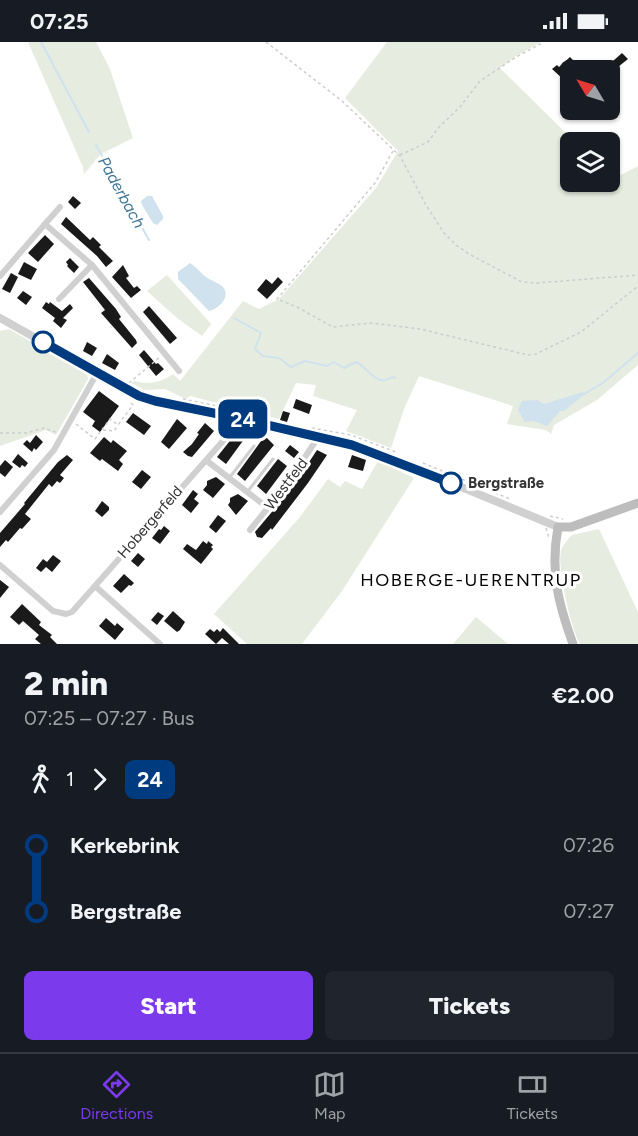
<!DOCTYPE html>
<html lang="en">
<head>
<meta charset="utf-8">
<style>
  :root { --surface:#171b24; --page:#20242c; --text:#f1f3f6; --muted:#9ea1a6; --line:#363941; --accent:#7c3aed }
  body { margin:0; font-family:Figtree,sans-serif; background:var(--page); color:var(--text); height:100vh; display:flex; flex-direction:column; font-size:22px; white-space:nowrap }
  * { box-sizing:border-box; margin:0 }
  p { font-size:20px; color:var(--muted) }
  .icon { flex:none; width:33px; height:33px; fill:none; stroke:currentColor; stroke-width:2; stroke-linecap:round; stroke-linejoin:round }
  .map { position:relative; height:602px; overflow:hidden }
  .sheet { display:flex; flex-direction:column; background:var(--surface); flex:1 }
  .sheet>* { flex:none }
  .badge { padding:0 12px; border-radius:9px; font-size:21px; line-height:39px }
  .needle { width:39px; rotate:308deg }
  .fabs { position:absolute; left:560px; top:18px; display:grid; gap:12px }
  .fabs a { display:grid; place-items:center; width:60px; height:60px; border-radius:9px; background:var(--surface); box-shadow:0 2px 4px #0004; font-size:30px }
  .map>.badge { position:absolute; translate:-50% -50%; box-shadow:0 0 0 3px #fff }
  .legs { display:flex; align-items:center; gap:9px; height:66px; padding:0 24px; font-size:20px }
  .legs p { margin-inline-start:auto }
  .summary { display:flex; align-items:center; justify-content:space-between; height:102px; padding:0 24px }
  h1 { font-size:33px; font-weight:800; line-height:45px }
  .primary-button { display:flex; gap:12px; margin-top:auto; padding:12px 24px }
  .primary-button a { flex:1; height:69px; border-radius:9px; background:var(--accent); color:#fff; font-size:24px; font-weight:800; line-height:69px; text-align:center }
  .primary-button a+a { background:var(--page); color:var(--text) }
  ul { padding:0 24px; list-style:none }
  li { display:flex; align-items:center; gap:21px; height:66px; font-size:22px }
  li i { display:grid; place-items:center; width:9px; height:100%; margin:0 8px; background:currentColor }
  li i::after { content:''; width:15px; height:15px; margin:-8px; border:4px solid; border-radius:50%; background:var(--surface) }
  li p { margin-inline-start:auto }
  li:first-child i { background:linear-gradient(#0000 50%,currentColor 0) }
  li:last-child i { background:linear-gradient(currentColor 50%,#0000 0) }
  .status { display:flex; justify-content:space-between; align-items:center; height:42px; padding:0 30px; background:var(--surface); direction:ltr }
  .status svg { height:16px; fill:currentColor }
  .tab-bar { display:flex; justify-content:space-around; align-items:center; height:84px; border-top:2px solid var(--line); background:var(--surface); font-size:16px; color:var(--muted) }
  .tab-bar a { display:grid; justify-items:center; gap:3px }
  .tab-bar .on { color:var(--accent) }
  .map>svg:first-child { display:block }
</style>
</head>
<body>
<div class="status"><b>07:25</b><svg viewBox="0 0 49 12"><path d="M0 12V9h3v3zM5 12V6h3v6zM10 12V3h3v9zM15 12V0h3v12zM26 1h20v11H26zM47 4h2v5h-2z"/></svg></div>
<div class="map">
<svg width="638" height="602" viewBox="0 0 638 602">
  <rect width="100%" height="100%" fill="#fff"/>
  <!-- green -->
  <g fill="#e6ecdf">
    <polygon points="28,0 96,0 110,27 133,96 101,112 84,132 83,125"/>
    <path d="M387,0H541L516,14L500,26L575,100H570V140H609V134L613,137L638,124V323L597,358L554,383L551,392L546,388L507,382L513,364L419,334L404,367L391,406L346,389L357,368L313,354L316,343L296,341L279,377L190,354L186,357L165,347L145,348L131,341L134,339C149,343 159,341 173,332L180,339L243,259L259,267L279,257L376,146L398,109L345,56Z"/>
    <polygon points="167,233 211,282 202,294 177,276 147,249"/>
    <polygon points="9,287 87,332 88,337 56,393 46,388 0,404 0,289"/>
    <polygon points="378,419 414,436 342,549 302,602 247,602 214,572 300,475 328,437 340,445 345,439 362,447"/>
    <path d="M599,487L638,570V602H580C571,587 557,525 561,509C562,504 568,497 572,493Z"/>
    <polygon points="476,575 508,602 453,602"/>
  </g>
  <!-- water -->
  <g fill="#cfe2ee">
    <polygon points="147,154 152,154 163,174 163,177 157,183 153,181 142,163 141,159"/>
    <path d="M190,221C197,225 202,233 209,237C213,239 218,241 222,244C232,254 219,267 209,269L178,237V230Z"/>
    <polygon points="583,350 585,352 564,369 560,369 547,384 534,379 525,380 518,368 522,359 537,358 544,362"/>
  </g>
  <g fill="none" stroke-linecap="round" stroke-linejoin="round">
    <!-- stream -->
    <g stroke="#cfe2ee" stroke-width="2">
      <polyline points="41,0 89,90"/>
      <polyline points="96,103 149,198"/>
      <path d="M234,276L261,291L255,307L263,314L279,316L291,325L305,319L327,324L334,320L344,326L356,320C369,326 376,346 392,335L395,336"/>
      <polyline points="583,353 604,340 638,311"/>
    </g>
  </g>
  <!-- building -->
  <g fill="#1a1a1a">
    <polygon points="622,11 628,17 618,25 613,19"/>
    <polygon points="570,15 576,21 572,24 577,28 570,28 563,37 552,27 557,23 559,25"/>
    <polygon points="73,154 81,161 75,167 68,160"/>
    <polygon points="66,175 90,198 93,195 101,203 99,205 113,219 106,225 97,214 61,182"/>
    <polygon points="45,193 54,202 38,220 28,211"/>
    <polygon points="70,216 79,225 74,231 67,224 68,223 66,220"/>
    <polygon points="24,220 37,227 31,238 18,232"/>
    <polygon points="123,223 129,234 126,236 134,246 137,244 141,248 131,256 112,235"/>
    <polygon points="11,231 18,235 10,251 2,247"/>
    <polygon points="278,235 283,240 267,257 257,248 266,237 272,242"/>
    <polygon points="89,236 116,267 121,275 119,277 136,298 137,301 132,306 101,271 105,268 83,240"/>
    <polygon points="23,249 32,255 26,263 17,256"/>
    <polygon points="46,260 49,262 50,260 62,269 70,262 73,266 63,276 67,278 61,286 53,279 55,276 42,266"/>
    <polygon points="149,264 177,296 170,302 143,270"/>
    <polygon points="87,300 97,306 92,314 83,309"/>
    <polygon points="144,308 156,322 158,321 164,327 156,334 139,313"/>
    <polygon points="107,312 119,321 115,328 102,321"/>
    <polygon points="99,349 119,364 100,390 92,384 95,379 83,370"/>
    <polygon points="296,357 312,363 309,372 293,366"/>
    <polygon points="283,369 290,371 287,380 280,378"/>
    <polygon points="133,371 151,384 144,393 126,380"/>
    <polygon points="177,377 187,386 169,407 161,400"/>
    <polygon points="205,381 214,389 192,415 188,414 183,410 192,402 199,392 197,391"/>
    <polygon points="237,390 245,396 226,422 217,415"/>
    <polygon points="261,390 274,403 245,439 237,432 261,399 257,395"/>
    <polygon points="36,393 43,400 36,408 34,406 32,410 23,402 27,398 30,401"/>
    <polygon points="104,395 111,401 113,398 127,409 119,418 123,422 118,429 102,417 100,419 90,411"/>
    <polygon points="290,403 299,410 294,416 285,409"/>
    <polygon points="317,408 327,413 308,441 272,488 271,486 262,496 257,495 255,490 292,446"/>
    <polygon points="18,412 28,421 25,425 22,423 20,426 12,420"/>
    <polygon points="67,413 73,418 60,433 64,436 60,441 57,439 52,445 49,442 25,472 31,477 22,487 20,486 8,500 6,498 0,505 0,491 25,462 24,461 58,420"/>
    <polygon points="352,413 366,418 363,429 348,425"/>
    <polygon points="278,417 287,424 266,452 257,444"/>
    <polygon points="5,418 13,425 5,435 0,431 0,424"/>
    <polygon points="142,428 151,435 141,447 132,440"/>
    <polygon points="216,435 225,442 213,456 203,448 207,443 207,439"/>
    <polygon points="193,448 198,452 194,457 199,461 191,471 182,463"/>
    <polygon points="238,452 248,459 236,473 228,463 230,460 230,456"/>
    <polygon points="102,459 109,465 109,468 102,475 95,469"/>
    <polygon points="218,473 226,479 216,491 209,485"/>
    <polygon points="164,484 170,489 160,502 152,496 159,487 161,488"/>
    <polygon points="203,499 207,502 208,499 213,503 211,505 213,507 201,522 183,507 187,502 196,508"/>
    <polygon points="138,511 145,517 138,525 131,519"/>
    <polygon points="53,513 61,519 52,530 46,525 41,530 36,526 43,517 47,520"/>
    <polygon points="124,532 134,541 131,544 129,543 121,551 113,544"/>
    <polygon points="0,538 9,545 0,556"/>
    <polygon points="22,562 41,580 39,583 52,593 50,595 57,602 41,602 35,597 39,593 23,579 19,583 10,575"/>
    <polygon points="173,569 185,580 180,588 177,590 164,579"/>
    <polygon points="158,570 164,574 157,583 151,578"/>
    <polygon points="106,576 115,584 117,581 124,587 115,598 99,584"/>
    <polygon points="223,586 239,602 229,602 222,596 216,602 205,592 210,587 214,590 217,587 220,590"/>
  </g>
  <g fill="none" stroke-linecap="round" stroke-linejoin="round">
    <!-- path -->
    <g stroke="#cdcdcd" stroke-width="1.5" stroke-dasharray="3 3" stroke-linecap="butt">
      <polyline points="266,0 342,59 400,114 426,163 444,191 456,203 469,212 522,240 537,241 638,233"/>
      <polyline points="393,109 375,141 277,257 297,265 333,285 371,281 420,287 528,313 536,312 581,290 638,244"/>
      <polyline points="400,113 428,100 439,85 460,65 480,39 516,15 544,0"/>
      <polyline points="129,341 160,315"/>
      <polyline points="183,357 222,365"/>
      <polyline points="76,382 95,397 110,377 118,383 133,363 131,361 131,358"/>
      <polyline points="312,386 351,393 396,410"/>
      <polyline points="103,388 114,389 118,383"/>
      <polyline points="0,391 26,391 44,386 58,391"/>
      <polyline points="423,421 510,457"/>
      <polyline points="550,474 563,477"/>
      <polyline points="546,486 549,496"/>
    </g>
    <!-- service -->
    <g stroke="#d0d0d0" stroke-width="3">
      <polyline points="230,435 254,404"/>
      <polyline points="248,449 273,417"/>
    </g>
    <!-- minor -->
    <g stroke="#d0d0d0" stroke-width="6">
      <polyline points="45,182 60,165"/>
      <polyline points="0,234 45,182 92,223 179,329"/>
      <polyline points="59,257 92,223"/>
      <polyline points="207,419 268,466"/>
      <polyline points="0,470 54,408 97,331"/>
      <polyline points="250,488 287,442 319,394"/>
      <polyline points="0,523 53,569 66,572 72,570 230,391"/>
      <polyline points="95,544 160,602"/>
    </g>
    <!-- tertiary -->
    <polyline stroke="#d0d0d0" stroke-width="8" points="0,276 139,354 155,359 238,376 352,403 396,418 558,485"/>
    <!-- secondary -->
    <path stroke="#bdbdbd" stroke-width="9" d="M573,602C558,561 550,529 558,485H571L638,461"/>
  </g>
  <g fill="none" stroke-linecap="round" stroke-linejoin="round">
    <!-- line-1 casing -->
    <g stroke="#fff" stroke-width="14">
      <polyline id="line-1" points="43,300 139,354 155,359 238,376 352,403 451,441"/>
    </g>
    <!-- line-1 -->
    <use href="#line-1" stroke="#003b80" stroke-width="9"/>
  </g>
  <!-- markers -->
  <g fill="#fff" stroke="#003b80" stroke-width="3">
    <circle cx="43" cy="300" r="10"/>
    <circle cx="451" cy="441" r="10"/>
  </g>
  <g text-anchor="middle" stroke-width="6" stroke-linejoin="round" paint-order="stroke">
    <!-- stop labels -->
    <g font-size="15" font-weight="bold" fill="#333" stroke="#fff" text-anchor="start">
      <text x="468" y="446">Bergstraße</text>
    </g>
    <!-- street labels -->
    <g font-size="15" fill="#333" stroke="#fff">
      <text transform="translate(286 442) rotate(-53)" y="5">Westfeld</text>
      <text transform="translate(150 480) rotate(-49)" y="5">Hobergerfeld</text>
    </g>
    <!-- water labels -->
    <g font-size="16" font-style="italic" fill="#3f7597" stroke="#fff">
      <text transform="translate(122 150) rotate(61)" y="6">Paderbach</text>
    </g>
    <!-- quarter labels -->
    <g font-size="18" letter-spacing="1.5" fill="#000" stroke="#fff">
      <text x="471" y="544">HOBERGE-UERENTRUP</text>
    </g>
  </g>
</svg>
<div class="fabs">
<a><svg class="needle" viewBox="-14 -14 28 28"><path d="M0-13l5 13h-10z" fill="#e53935"/><path d="M0 13l5-13h-10z" fill="#9ea1a6"/></svg></a>
<a><svg class="icon" aria-label="layers" viewBox="0 0 24 24"><path d="M12 4l9 5-9 5-9-5zM3 14l9 5 9-5"/></svg></a>
</div>
<b class="badge" style="left:243px;top:377px;background:#003b80;color:#fff">24</b>
</div>
<section class="sheet">
<div class="summary"><div><h1>2 min</h1><p>07:25 – 07:27 · Bus</p></div><b>€2.00</b></div>
<div class="legs"><svg class="icon" aria-label="walk" viewBox="0 0 24 24"><circle cx="13" cy="4" r="2"/><path d="M13 8l-2 6 4 7M11 14l-3 7M7 12l3-4h3l4 4"/></svg>1<svg class="icon" aria-label="forward" viewBox="0 0 24 24"><path d="M9 5l7 7-7 7"/></svg><b class="badge" style="background:#003b80;color:#fff">24</b></div>
<ul>
<li><i style="color:#003b80"></i><b>Kerkebrink</b><p>07:26</p></li>
<li><i style="color:#003b80"></i><b>Bergstraße</b><p>07:27</p></li>
</ul>
<div class="primary-button"><a>Start</a><a>Tickets</a></div>
</section>
<nav class="tab-bar">
<a class="on"><svg class="icon" aria-label="directions" viewBox="0 0 24 24"><path d="M12 3l9 9-9 9-9-9zM9 14v-3h6M13 9l2 2-2 2"/></svg>Directions</a>
<a><svg class="icon" aria-label="map" viewBox="0 0 24 24"><path d="M3 6l6-2 6 2 6-2v14l-6 2-6-2-6 2zM9 4v14M15 6v14"/></svg>Map</a>
<a><svg class="icon" aria-label="tickets" viewBox="0 0 24 24"><path d="M3 7h18v10H3zM15 7v10"/></svg>Tickets</a>
</nav>
</body>
</html>
